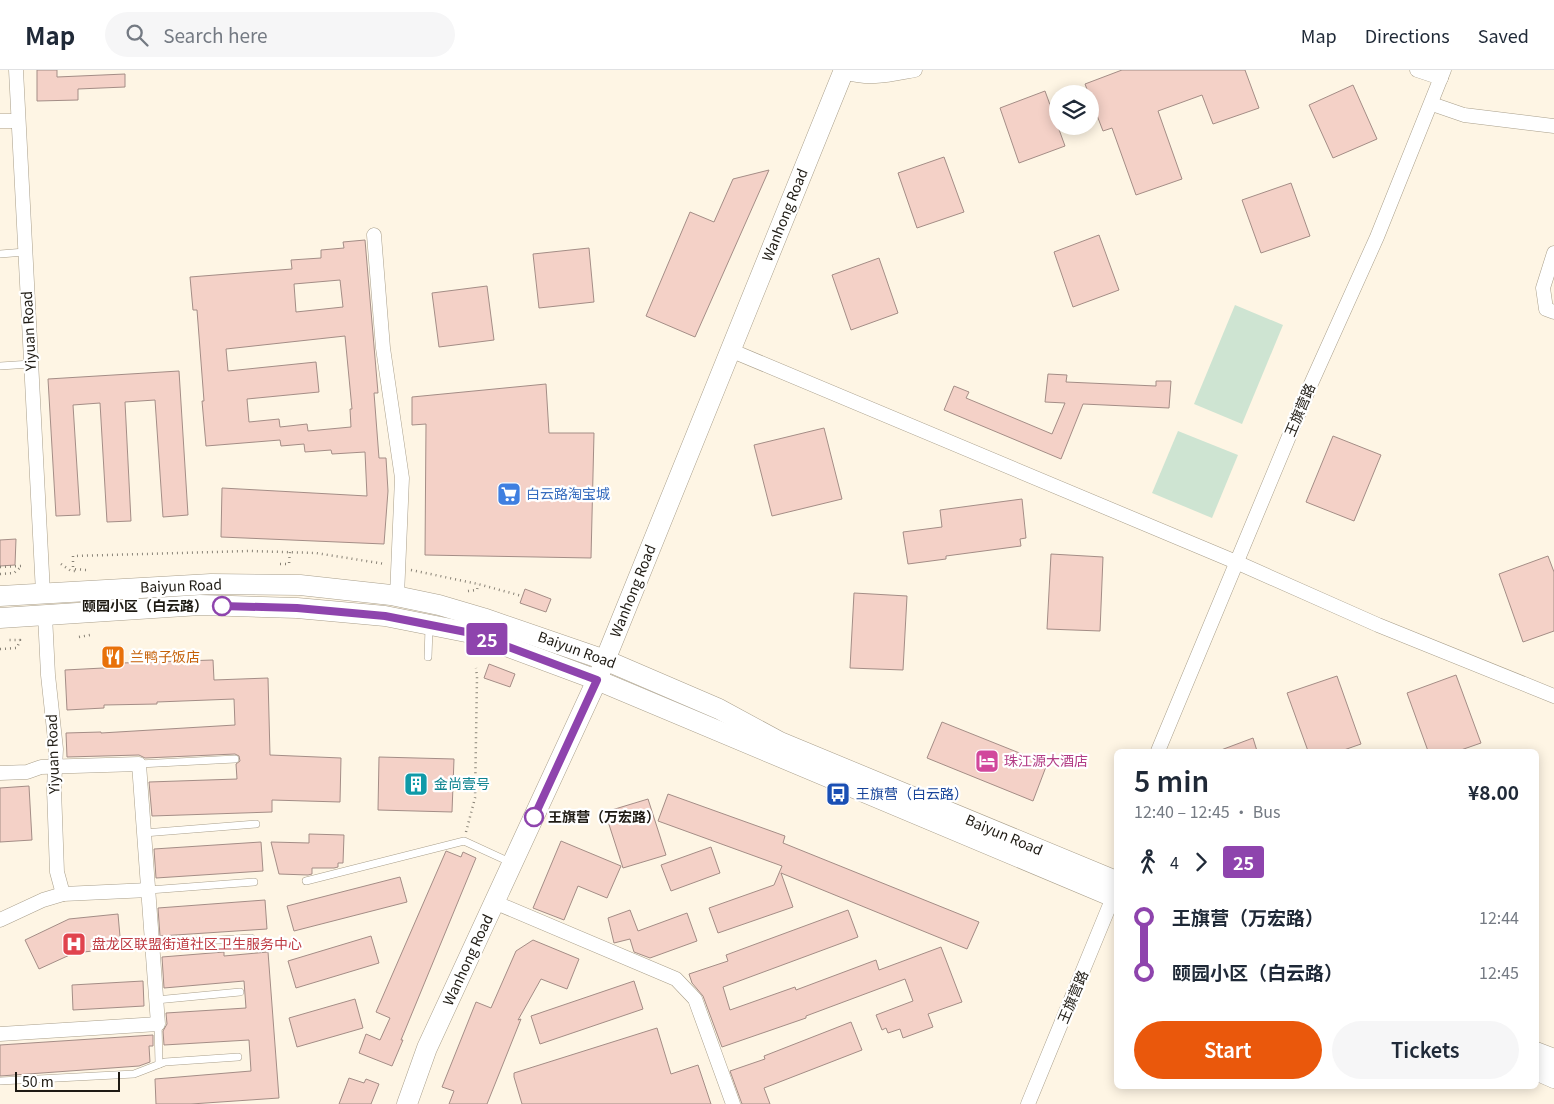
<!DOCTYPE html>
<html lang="en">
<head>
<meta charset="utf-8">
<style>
  :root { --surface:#fff; --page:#f6f6f7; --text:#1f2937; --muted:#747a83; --line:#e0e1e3; --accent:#ea580c }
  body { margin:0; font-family:Georgia,"Noto Sans SC",serif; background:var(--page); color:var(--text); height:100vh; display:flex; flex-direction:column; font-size:19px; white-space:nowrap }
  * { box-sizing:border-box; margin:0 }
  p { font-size:16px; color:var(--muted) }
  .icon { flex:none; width:28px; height:28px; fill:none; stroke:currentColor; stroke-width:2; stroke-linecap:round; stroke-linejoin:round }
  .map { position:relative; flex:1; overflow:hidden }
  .panel { position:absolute; left:1114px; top:679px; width:425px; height:340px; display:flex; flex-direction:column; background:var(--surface); border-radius:8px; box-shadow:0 2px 12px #0003 }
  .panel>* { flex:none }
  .badge { padding:0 10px; border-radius:4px; font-size:18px; line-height:32px }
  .controls { position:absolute; left:1049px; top:15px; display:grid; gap:10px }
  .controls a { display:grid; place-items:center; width:50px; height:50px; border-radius:50%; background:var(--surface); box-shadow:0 2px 12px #0003; font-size:25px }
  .scale { position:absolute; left:15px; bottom:12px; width:105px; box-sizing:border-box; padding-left:5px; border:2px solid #1e1a13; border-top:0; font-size:14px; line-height:18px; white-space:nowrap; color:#1e1a13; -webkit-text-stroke:4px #fff; paint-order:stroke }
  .map>.badge { position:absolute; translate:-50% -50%; box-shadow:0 0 0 2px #fff }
  .legs { display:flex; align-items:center; gap:8px; height:55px; padding:0 20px; font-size:16px }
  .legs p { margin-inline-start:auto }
  .overview { display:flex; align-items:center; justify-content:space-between; height:85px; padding:0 20px }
  h1 { font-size:28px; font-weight:600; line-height:38px }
  .action { display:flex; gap:10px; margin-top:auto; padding:10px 20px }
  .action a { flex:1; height:58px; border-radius:30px; background:var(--accent); color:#fff; font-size:20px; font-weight:600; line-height:58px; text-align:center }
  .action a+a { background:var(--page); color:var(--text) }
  ul { padding:0 20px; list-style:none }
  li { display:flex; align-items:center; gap:18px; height:55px; font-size:19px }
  li i { display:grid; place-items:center; width:8px; height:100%; margin:0 6px; background:currentColor }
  li i::after { content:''; width:12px; height:12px; margin:-6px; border:4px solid; border-radius:50%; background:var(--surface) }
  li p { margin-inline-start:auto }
  li:first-child i { background:linear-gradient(#0000 50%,currentColor 0) }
  li:last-child i { background:linear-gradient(currentColor 50%,#0000 0) }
  header { display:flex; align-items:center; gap:30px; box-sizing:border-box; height:70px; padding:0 25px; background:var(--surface); border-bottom:1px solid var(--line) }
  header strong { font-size:24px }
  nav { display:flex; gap:28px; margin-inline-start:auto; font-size:18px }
  .search { width:350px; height:45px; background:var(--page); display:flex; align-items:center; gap:12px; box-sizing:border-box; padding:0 18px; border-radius:28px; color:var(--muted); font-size:19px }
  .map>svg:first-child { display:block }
</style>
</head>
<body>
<header>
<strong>Map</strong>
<div class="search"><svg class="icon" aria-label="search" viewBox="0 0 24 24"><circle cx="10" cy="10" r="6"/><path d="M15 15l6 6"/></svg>Search here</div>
<nav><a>Map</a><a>Directions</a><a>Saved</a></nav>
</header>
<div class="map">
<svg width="1554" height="1034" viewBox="0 0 1554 1034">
  <rect width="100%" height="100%" fill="#fef5e4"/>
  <!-- green -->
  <g fill="#cee4d2">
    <polygon points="1235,235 1283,255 1242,354 1194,334"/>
    <polygon points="1178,361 1238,385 1212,448 1152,423"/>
  </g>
  <!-- building -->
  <g fill="#f4d1c7" stroke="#a48d86" fill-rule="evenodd">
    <polygon points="37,0 57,0 57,7 125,4 125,17 78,19 78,30 37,31"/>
    <polygon points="1122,0 1245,0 1259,38 1213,54 1202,25 1158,41 1182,109 1136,125 1112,58 1103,61 1085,14"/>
    <polygon points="1353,15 1377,69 1333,88 1309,35"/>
    <polygon points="1045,21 1065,76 1019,93 1000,38"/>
    <polygon points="944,87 964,142 917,158 898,103"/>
    <polygon points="769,100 695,267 646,246 690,142 714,152 733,109"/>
    <polygon points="1291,113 1310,166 1261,183 1242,130"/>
    <polygon points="1099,165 1119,220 1073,237 1054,182"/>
    <path d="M365,170L378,323H374L379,388H386L388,421L384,474L221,467L222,418L367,426L365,382L332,384L331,380L305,382L304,374L281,376L280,370L206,376L202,331H204L197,240H193L190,207L292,199L291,190L321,188V180L344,178L343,172ZM340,210L343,237L296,242L294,214ZM345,266L352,339H350L351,357L308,361L307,354L280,357L279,349L249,352L247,329L319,322L316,292L228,301L226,279Z"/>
    <polygon points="589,178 594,232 539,238 533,184"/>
    <polygon points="879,188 898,243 851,260 832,205"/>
    <polygon points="487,216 494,270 439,277 432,223"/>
    <polygon points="179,301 188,445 163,447 155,330 125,332 131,451 107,452 100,333 73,335 80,445 56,446 48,309"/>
    <polygon points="1048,304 1067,305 1066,312 1156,316 1156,311 1171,311 1169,338 1083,334 1061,389 944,340 954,316 969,322 966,328 1052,364 1065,333 1045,332"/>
    <polygon points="546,314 549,363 594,363 591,488 425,485 426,354 412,355 412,327"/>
    <polygon points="824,358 842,429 772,446 754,375"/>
    <polygon points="1333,366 1381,385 1354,451 1306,432"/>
    <polygon points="1022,429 1026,468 1020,469 1021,476 946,486 946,489 908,494 903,462 942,457 940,440"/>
    <polygon points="16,469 15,495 0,496 0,470"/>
    <polygon points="1051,484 1103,487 1100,561 1047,559"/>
    <polygon points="1548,486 1554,502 1554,561 1523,572 1499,504"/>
    <polygon points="525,519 551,529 546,542 520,533"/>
    <polygon points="854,523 907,526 903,600 850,598"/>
    <polygon points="213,590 214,610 268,608 270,685 341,688 340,732 272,730 272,742 152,746 149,712 237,709 236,694 240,691 239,686 235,684 145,688 139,685 67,687 66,663 101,662 101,663 235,655 234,629 157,632 157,634 104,635 104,638 67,640 65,600 122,597 122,593"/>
    <polygon points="489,594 515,604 510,617 484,608"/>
    <polygon points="1456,605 1481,673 1458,681 1428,681 1407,623"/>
    <polygon points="1337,606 1361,674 1341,681 1308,681 1287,623"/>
    <polygon points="942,652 1047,694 1033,731 927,688"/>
    <polygon points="1253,668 1257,681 1221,681 1221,680"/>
    <polygon points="379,687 454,689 452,742 378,740"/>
    <polygon points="29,716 32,770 0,772 0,718"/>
    <polygon points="668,724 785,766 783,773 979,852 967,879 781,803 793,837 718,863 709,838 774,815 782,796 658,751"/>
    <polygon points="648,729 666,785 623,798 605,742"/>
    <polygon points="309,764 344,765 343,793 338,793 338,797 334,798 312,798 312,804 308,805 279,804 271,772 309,773"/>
    <polygon points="561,771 621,796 607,828 578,816 564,850 533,838"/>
    <polygon points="261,772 263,801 156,808 154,779"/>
    <polygon points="711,777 720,803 671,821 661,795"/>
    <polygon points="446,781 461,787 463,782 476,788 401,970 403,970 392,996 359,983 366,964 380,970 390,948 376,942"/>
    <polygon points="400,807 407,832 294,861 287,836"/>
    <polygon points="265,830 267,859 160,866 158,838"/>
    <polygon points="630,840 638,861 687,843 697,871 650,888 634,882 630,869 614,873 608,848"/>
    <polygon points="848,840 858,867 723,917 730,940 795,917 796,920 876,890 879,900 941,877 962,932 928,944 933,957 903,968 900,959 888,963 886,958 882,960 876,945 913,931 905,909 806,946 806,948 722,977 703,926 692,913 689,904 728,891 726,885"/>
    <polygon points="118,844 121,878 74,883 39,899 25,870 69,849"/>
    <polygon points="371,866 379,893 296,918 288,891"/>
    <polygon points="533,870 579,889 567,919 541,909 518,950 521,949 487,1034 449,1034 454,1021 442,1017 476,932 491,938 516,881"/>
    <polygon points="224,882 224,886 268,882 279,1028 191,1034 156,1034 155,1009 251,1001 249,970 164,975 163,961 167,954 166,943 246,938 244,911 164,918 162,887"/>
    <polygon points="143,911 144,936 73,940 72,915"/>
    <polygon points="634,911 643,939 540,974 531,946"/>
    <polygon points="355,929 363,958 297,977 289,948"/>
    <polygon points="851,952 862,980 764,1018 770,1034 742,1034 730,1001 765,989 764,986"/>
    <polygon points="657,958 671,1004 698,995 711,1034 522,1034 514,1007 514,1003"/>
    <polygon points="153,965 153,976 149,976 150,992 139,996 0,1006 0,975"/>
    <polygon points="349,1008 364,1013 366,1009 379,1014 371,1034 339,1034"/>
  </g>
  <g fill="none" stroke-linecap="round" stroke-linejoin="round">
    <!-- lane casing -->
    <g stroke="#a99f8b" stroke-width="8">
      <g id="lane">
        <polyline points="0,184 25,182"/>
        <polyline points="0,296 31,294"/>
        <polyline points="428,587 429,558"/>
        <polyline points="139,694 235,689"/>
        <polyline points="144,763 256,754"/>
        <polyline points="306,811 464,771 512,793"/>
        <polyline points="149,820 254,812"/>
        <polyline points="152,874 251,868"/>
        <polyline points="156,930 240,922"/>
        <polyline points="158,954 159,994"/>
        <polyline points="0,1011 134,1004 165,992 238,987"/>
      </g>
    </g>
    <!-- street casing -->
    <g stroke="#a99f8b" stroke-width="15">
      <g id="street">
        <polyline points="16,0 43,523"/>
        <polyline points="1417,0 1441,8"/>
        <path d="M843,2C871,10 888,5 915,0"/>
        <polyline points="1432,34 1464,45 1554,56"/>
        <polyline points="0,51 18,51"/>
        <polyline points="374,165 383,278 402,408 397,526"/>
        <polyline points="1554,183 1543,218 1546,239 1554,242"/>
        <polyline points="730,280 1236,492 1378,555 1554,626"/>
        <polyline points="45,545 48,605 56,679 54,719 57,802 63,824"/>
        <polyline points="1158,681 1310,316 1377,167 1444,0"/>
        <polyline points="0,703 27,702 41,697 139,694 158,954 0,964"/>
        <polyline points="494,832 676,909 695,929 733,1034"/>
        <polyline points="0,850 43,830 63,824 149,820"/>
        <polyline points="1028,1034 1116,820"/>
      </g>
    </g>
    <!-- secondary casing -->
    <g stroke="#a99f8b" stroke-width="21">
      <g id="secondary">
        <polyline points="0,526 211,514 300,515 391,525 439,535 483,548 605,590 719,639 780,672 1116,811"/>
        <polyline points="0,548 200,535 297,538 385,546 471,563 597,610 1116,828"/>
        <polyline points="1536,982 1554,989"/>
        <polyline points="1536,1000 1554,1008"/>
        <polyline points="407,1034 427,978 597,610 844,0"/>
      </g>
    </g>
    <!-- path -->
    <g stroke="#888276" stroke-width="2.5" stroke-dasharray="1 4" stroke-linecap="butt">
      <polyline points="61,494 71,501 77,501"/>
      <polyline points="280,494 289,494 290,482"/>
      <polyline points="0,497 21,496"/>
      <polyline points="86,500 73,499 73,486 250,481 316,483 385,494"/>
      <polyline points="411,500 478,514 522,526"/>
      <polyline points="0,504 14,503 22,496"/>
      <polyline points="468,521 477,520 478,514"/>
      <polyline points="79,567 90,565"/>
      <polyline points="0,579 17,578 20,570 7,570"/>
      <polyline points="466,762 475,728 477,607 476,598"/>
    </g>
    <!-- lane -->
    <use href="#lane" stroke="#fff" stroke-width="7"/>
    <!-- street -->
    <use href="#street" stroke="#fff" stroke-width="14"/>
    <!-- secondary -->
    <use href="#secondary" stroke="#fff" stroke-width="20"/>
  </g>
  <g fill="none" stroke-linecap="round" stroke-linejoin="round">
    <!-- line-1 casing -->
    <g stroke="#fff" stroke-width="11">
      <polyline id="line-1" points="222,536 297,538 385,546 471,563 597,610 534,747"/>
    </g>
    <!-- line-1 -->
    <use href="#line-1" stroke="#8e44ad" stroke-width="8"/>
  </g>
  <!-- icons -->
  <defs>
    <g id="supermarket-square" transform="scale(1.25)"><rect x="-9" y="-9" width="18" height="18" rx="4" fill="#3f7fe0" stroke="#fff"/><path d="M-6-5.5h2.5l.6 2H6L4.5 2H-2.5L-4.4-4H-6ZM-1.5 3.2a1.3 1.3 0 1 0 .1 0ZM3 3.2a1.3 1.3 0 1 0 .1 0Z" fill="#fff"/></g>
    <g id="restaurant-square" transform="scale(1.25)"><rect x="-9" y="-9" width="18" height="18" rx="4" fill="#e8710a" stroke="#fff"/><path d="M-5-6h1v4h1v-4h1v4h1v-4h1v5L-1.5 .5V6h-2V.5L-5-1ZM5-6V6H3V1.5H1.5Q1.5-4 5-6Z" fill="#fff"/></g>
    <g id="hotel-square" transform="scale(1.25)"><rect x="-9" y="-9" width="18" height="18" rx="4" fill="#d1479c" stroke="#fff"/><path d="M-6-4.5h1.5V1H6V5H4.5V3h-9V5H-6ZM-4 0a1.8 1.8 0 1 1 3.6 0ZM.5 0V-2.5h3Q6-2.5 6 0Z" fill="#fff"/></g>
    <g id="building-square" transform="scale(1.25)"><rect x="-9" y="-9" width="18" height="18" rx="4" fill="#0f9aa8" stroke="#fff"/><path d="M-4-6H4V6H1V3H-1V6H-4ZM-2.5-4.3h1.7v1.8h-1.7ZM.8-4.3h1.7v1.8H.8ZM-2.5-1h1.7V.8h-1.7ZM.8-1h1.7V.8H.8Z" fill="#fff"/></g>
    <g id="bus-square" transform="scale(1.25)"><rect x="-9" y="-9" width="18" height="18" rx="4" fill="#1a4fb4" stroke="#fff"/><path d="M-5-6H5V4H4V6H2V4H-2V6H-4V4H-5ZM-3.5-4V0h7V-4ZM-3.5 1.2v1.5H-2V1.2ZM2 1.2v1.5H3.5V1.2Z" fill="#fff"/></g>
    <g id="hospital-square" transform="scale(1.25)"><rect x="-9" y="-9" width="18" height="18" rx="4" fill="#e0444e" stroke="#fff"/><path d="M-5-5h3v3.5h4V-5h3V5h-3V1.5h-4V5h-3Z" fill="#fff"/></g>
  </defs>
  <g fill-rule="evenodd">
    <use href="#supermarket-square" x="509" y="424"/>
    <use href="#restaurant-square" x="113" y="587"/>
    <use href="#hotel-square" x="987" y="691"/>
    <use href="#building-square" x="416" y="714"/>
    <use href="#bus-square" x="838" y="724"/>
    <use href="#hospital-square" x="74" y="874"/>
  </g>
  <!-- markers -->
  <g fill="#fff" stroke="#8e44ad" stroke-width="2.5">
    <circle cx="222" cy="536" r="9"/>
    <circle cx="534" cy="747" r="9"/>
  </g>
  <g text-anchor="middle" stroke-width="4.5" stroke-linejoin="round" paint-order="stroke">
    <!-- street labels -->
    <g font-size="14" fill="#1e1a13" stroke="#fff">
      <text transform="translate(785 145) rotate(-68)" y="5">Wanhong Road</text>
      <text transform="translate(29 261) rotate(-93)" y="5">Yiyuan Road</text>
      <text transform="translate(1300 340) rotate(-67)" y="5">王旗营路</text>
      <text transform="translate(181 516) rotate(-2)" y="5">Baiyun Road</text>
      <text transform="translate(633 521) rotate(-68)" y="5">Wanhong Road</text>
      <text transform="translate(577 580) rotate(20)" y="5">Baiyun Road</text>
      <text transform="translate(53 684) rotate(-92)" y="5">Yiyuan Road</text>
      <text transform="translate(1004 765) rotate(23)" y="5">Baiyun Road</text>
      <text transform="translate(468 890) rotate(-65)" y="5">Wanhong Road</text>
      <text transform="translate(1073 927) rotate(-67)" y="5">王旗营路</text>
    </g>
    <!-- shop labels -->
    <g font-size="14" fill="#366cbe" stroke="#fff" text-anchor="start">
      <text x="526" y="429">白云路淘宝城</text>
    </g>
    <!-- stop labels -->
    <g font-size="14" font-weight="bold" fill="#1e1a13" stroke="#fff" text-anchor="end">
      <text x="208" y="541">颐园小区（白云路）</text>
      <text x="548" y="752" text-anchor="start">王旗营（万宏路）</text>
    </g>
    <!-- food labels -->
    <g font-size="14" fill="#c56008" stroke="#fff" text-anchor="start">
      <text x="130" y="592">兰鸭子饭店</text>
    </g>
    <!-- hotel labels -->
    <g font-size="14" fill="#b23c85" stroke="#fff" text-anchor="start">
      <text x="1004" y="696">珠江源大酒店</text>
    </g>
    <!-- culture labels -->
    <g font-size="14" fill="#0d838f" stroke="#fff" text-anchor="start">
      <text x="434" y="719">金尚壹号</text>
    </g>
    <!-- transit labels -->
    <g font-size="14" fill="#164399" stroke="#fff" text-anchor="start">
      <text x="856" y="729">王旗营（白云路）</text>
    </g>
    <!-- health labels -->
    <g font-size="14" fill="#be3a42" stroke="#fff" text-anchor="start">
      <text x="92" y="879">盘龙区联盟街道社区卫生服务中心</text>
    </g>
  </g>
</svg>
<div class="controls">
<a><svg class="icon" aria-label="layers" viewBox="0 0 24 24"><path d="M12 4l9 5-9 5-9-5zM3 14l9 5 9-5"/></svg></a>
</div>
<div class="scale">50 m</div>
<b class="badge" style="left:487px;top:569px;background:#8e44ad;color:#fff">25</b>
<section class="panel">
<div class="overview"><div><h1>5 min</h1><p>12:40 – 12:45 · Bus</p></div><b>¥8.00</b></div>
<div class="legs"><svg class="icon" aria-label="walk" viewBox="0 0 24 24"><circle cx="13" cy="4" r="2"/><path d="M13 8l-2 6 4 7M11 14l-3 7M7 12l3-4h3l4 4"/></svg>4<svg class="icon" aria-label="forward" viewBox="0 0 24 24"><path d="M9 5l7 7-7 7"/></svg><b class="badge" style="background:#8e44ad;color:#fff">25</b></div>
<ul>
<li><i style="color:#8e44ad"></i><b>王旗营（万宏路）</b><p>12:44</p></li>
<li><i style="color:#8e44ad"></i><b>颐园小区（白云路）</b><p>12:45</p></li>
</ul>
<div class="action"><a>Start</a><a>Tickets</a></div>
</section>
</div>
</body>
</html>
